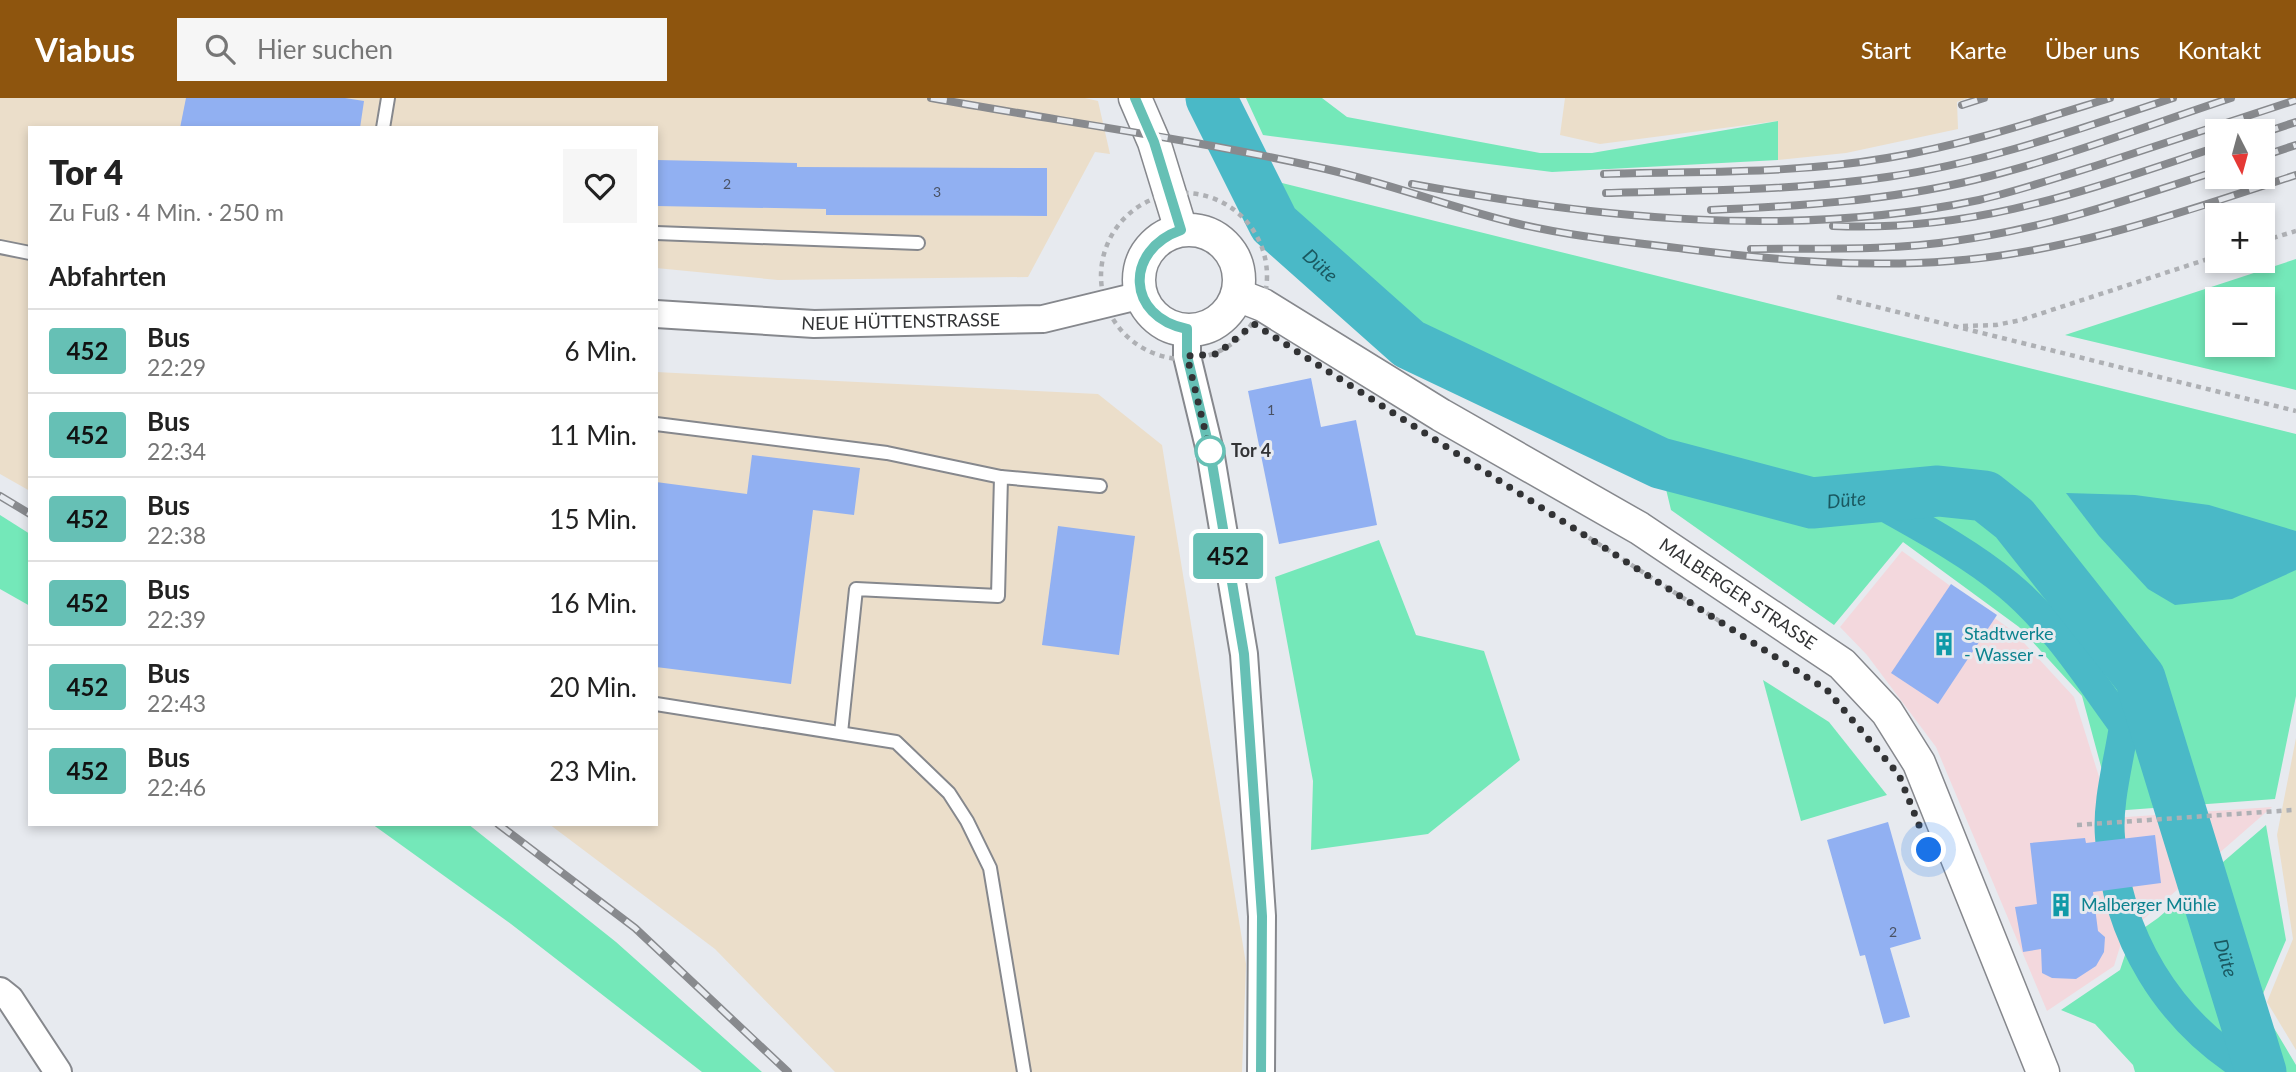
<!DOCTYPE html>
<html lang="de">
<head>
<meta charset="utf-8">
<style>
  :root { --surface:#fff; --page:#f6f6f6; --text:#222; --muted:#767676; --line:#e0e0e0; --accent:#8e550e }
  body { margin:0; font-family:Lato,sans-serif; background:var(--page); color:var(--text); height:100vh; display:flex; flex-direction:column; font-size:26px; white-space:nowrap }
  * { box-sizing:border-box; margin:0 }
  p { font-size:23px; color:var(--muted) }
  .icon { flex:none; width:38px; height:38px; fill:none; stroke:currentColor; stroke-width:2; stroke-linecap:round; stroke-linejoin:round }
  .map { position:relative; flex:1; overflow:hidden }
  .details { position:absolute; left:28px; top:28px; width:630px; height:700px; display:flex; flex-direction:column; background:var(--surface); border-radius:0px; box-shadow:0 4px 10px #0003 }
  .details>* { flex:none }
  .badge { padding:0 14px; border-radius:5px; font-size:24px; line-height:46px }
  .needle { width:46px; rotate:174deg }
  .fabs { position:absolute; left:2205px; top:21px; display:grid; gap:14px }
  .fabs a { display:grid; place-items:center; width:70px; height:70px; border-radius:0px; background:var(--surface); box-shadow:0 4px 10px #0003; font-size:35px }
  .you { position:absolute; width:35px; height:35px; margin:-18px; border:5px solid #fff; border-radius:50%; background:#1a73e8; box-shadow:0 0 0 10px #1a73e833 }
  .map>.badge { position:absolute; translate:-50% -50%; box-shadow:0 0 0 4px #fff }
  h2 { padding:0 21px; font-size:26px; line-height:63px }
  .round { display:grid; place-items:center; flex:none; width:74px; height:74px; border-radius:0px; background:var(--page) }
  .head { display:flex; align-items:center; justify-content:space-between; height:119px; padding:0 21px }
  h1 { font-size:33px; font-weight:800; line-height:52px }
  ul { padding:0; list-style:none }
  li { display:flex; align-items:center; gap:21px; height:84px; padding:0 21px; border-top:2px solid var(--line) }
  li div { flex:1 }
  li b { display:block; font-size:26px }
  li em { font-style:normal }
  li .badge { min-width:77px; font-weight:700; text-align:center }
  header { display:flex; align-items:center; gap:42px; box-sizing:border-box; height:98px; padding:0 35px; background:var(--accent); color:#fff }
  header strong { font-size:33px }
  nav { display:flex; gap:38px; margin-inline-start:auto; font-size:24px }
  .search { width:490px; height:63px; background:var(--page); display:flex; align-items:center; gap:18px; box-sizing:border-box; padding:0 24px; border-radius:0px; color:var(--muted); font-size:26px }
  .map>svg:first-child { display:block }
</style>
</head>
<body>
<header>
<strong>Viabus</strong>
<div class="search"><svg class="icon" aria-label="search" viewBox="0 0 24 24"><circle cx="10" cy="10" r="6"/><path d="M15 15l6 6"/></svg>Hier suchen</div>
<nav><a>Start</a><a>Karte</a><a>Über uns</a><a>Kontakt</a></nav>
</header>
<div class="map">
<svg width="2296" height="974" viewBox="0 0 2296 974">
  <rect width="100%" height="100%" fill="#e7eaef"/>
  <!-- commercial -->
  <polygon fill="#f3d8dd" points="1902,453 2014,534 2074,599 2112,720 2272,709 2123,839 2114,868 2047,913 1936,649 1867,557 1840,529"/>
  <!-- industrial -->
  <g fill="#ebdeca">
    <polygon points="0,0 1085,0 1098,3 1110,56 1095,54 1028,179 778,182 656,170 656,30 30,30 30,393 0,376"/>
    <polygon points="1565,0 1968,0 1957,4 1958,31 1846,55 1778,62 1778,23 1600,46 1560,37"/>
    <polygon points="656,274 1098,296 1162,347 1246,866 1242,974 835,974 715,851 549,726 656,726"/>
    <polygon points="2296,640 2296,952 2267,904 2293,841 2277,737"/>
  </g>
  <!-- green -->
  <g fill="#74e8b9" fill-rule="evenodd">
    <polygon points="1246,0 1322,0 1347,19 1540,55 1592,55 1778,23 1778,62 1552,74 1263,37"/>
    <polygon points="1278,84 2296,336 2296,598 2275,701 2113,713 2082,598 2019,529 1903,444 1834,527 1671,412 1654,341 1418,231 1306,135"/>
    <path d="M2296,161V292L2065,237ZM2263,201V247H2217V201Z"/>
    <polygon points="0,417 30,436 30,508 0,491"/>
    <polygon points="1379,442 1416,537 1484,553 1520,662 1428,736 1311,752 1313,683 1275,479"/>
    <polygon points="1763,582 1829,624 1887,697 1801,723"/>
    <polygon points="372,726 468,726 616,844 762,974 702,974 511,826"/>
    <polygon points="2266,727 2286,842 2259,905 2296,967 2296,974 2135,974 2133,967 2095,926 2061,912 2120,872 2131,839 2158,820"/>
  </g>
  <!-- water -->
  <polygon fill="#4ab9c7" points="2066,395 2135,397 2209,407 2296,433 2296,472 2232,501 2175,507 2148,491 2099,438"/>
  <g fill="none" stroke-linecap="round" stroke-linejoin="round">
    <!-- canal -->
    <path stroke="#4ab9c7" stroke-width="30" d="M1871,401C1917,427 1967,453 2008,487C2055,526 2088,579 2124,628C2119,663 2107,704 2110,739C2116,838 2168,924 2253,974"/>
    <!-- river -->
    <path stroke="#4ab9c7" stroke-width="51" id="s1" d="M1211,0L1274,126L1409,246L1660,365L1812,405L1938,393L1985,398L2014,421L2140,580L2261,974"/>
  </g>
  <!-- building -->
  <g fill="#91b0f2">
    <polygon points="186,0 345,0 364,3 360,30 180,30"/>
    <polygon points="656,62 797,65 797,69 1047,70 1047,118 826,117 826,111 656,108"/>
    <polygon points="1311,280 1321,329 1356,322 1377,427 1279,446 1248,293"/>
    <polygon points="752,357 860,370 854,417 813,412 791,586 656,569 656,384 747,396"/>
    <polygon points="1058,428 1135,438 1119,557 1042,547"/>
    <polygon points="1951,486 1997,517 1938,606 1891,575"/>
    <polygon points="1888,724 1921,841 1890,850 1910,919 1884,926 1865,857 1860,858 1827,742"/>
    <polygon points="2155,737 2161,785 2093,794 2098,833 2105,839 2104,854 2096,868 2076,881 2052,880 2042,875 2041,851 2023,854 2015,809 2037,806 2030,745 2085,740 2086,745"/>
  </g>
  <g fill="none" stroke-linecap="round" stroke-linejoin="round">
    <!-- service casing -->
    <g stroke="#86888d" stroke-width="16">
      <g id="service">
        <polyline points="383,30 388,0"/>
        <polyline points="656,135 918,145"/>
        <polyline points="0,149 30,155"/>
        <polyline points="656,326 887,355 1001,379"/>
        <polyline points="656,606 896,644 949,695 967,723 990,770 1024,974"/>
        <polyline points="841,635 856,491 998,498 1001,379 1100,388"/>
      </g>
    </g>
    <!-- minor casing -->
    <g stroke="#86888d" stroke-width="30">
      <g id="minor">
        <path id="s2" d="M656,216L814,226L1043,221L1142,197"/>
        <polyline points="1187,231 1187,258 1210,353 1244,556 1262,818 1261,974"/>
        <polyline points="0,893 10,901 58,974"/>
      </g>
    </g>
    <!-- tertiary casing -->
    <g stroke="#86888d" stroke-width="35">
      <g id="tertiary">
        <polyline points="1135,0 1154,44 1181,132"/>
        <circle cx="1189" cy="182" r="50"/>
        <path id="s3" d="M1237,197L1263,207L1441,317L1639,430L1842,566L1887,614L1919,665L2043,974"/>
      </g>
    </g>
    <!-- path -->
    <g stroke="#aeb0b4" stroke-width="4.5" stroke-dasharray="5 5" stroke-linecap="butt">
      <circle cx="1184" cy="178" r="83"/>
      <polyline points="2263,143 2296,133"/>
      <polyline points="1837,199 2296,313"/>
      <polyline points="1963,228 1996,227 2021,222 2217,158"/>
      <polyline points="1572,429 1724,526"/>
      <polyline points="2077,727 2293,712"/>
    </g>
    <!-- service -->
    <use href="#service" stroke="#fff" stroke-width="12"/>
    <!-- minor -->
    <use href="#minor" stroke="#fff" stroke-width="26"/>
    <!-- tertiary -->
    <use href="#tertiary" stroke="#fff" stroke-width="32"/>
    <!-- rail casing -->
    <g stroke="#888a8e" stroke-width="8">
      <g id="rail">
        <path d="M931,0C1059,23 1190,41 1317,69C1386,84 1451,110 1519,126C1574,139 1630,144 1685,151C1774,162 1861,170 1951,163C2071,154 2183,114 2296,77"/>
        <polyline points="1962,7 1984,0"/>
        <polyline points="2263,35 2296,24"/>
        <polyline points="2263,58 2296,47"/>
        <path d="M1604,76C1698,73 1794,76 1887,60C1964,47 2036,23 2110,0"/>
        <path d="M1412,86C1596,120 1793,141 1979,102C2018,93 2056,80 2095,68C2162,46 2229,24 2296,2"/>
        <path d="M1606,95C1700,92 1794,93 1887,79C1985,65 2079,31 2173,0"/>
        <path d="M1711,112C1799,108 1887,103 1974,82C2061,61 2146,28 2231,0"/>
        <path d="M1833,128C1976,134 2084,93 2217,49"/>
        <path d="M1751,151C1818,150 1888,153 1954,143C2045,131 2130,101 2217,73"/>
        <polyline points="0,398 30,416"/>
        <polyline points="498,726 635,830 788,974"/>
      </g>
    </g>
    <!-- rail -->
    <use href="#rail" stroke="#e7eaef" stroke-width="5" stroke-dasharray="16" stroke-linecap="butt"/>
  </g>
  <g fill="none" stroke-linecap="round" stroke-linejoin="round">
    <!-- line casing -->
    <g stroke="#fff" stroke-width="16">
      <path id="line" d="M1135,0L1154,44L1181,132C1124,152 1126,219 1187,231V258L1210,353L1244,556L1262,818L1261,974"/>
    </g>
    <!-- line -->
    <use href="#line" stroke="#66c0b5" stroke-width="10"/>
    <!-- walk -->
    <polyline stroke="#323335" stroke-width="7" stroke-dasharray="0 12.6" points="1210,353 1187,258 1217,256 1254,226 1827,592 1899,677 1929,752"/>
  </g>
  <!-- icons -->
  <defs>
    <g id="building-bare" transform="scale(1.89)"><path d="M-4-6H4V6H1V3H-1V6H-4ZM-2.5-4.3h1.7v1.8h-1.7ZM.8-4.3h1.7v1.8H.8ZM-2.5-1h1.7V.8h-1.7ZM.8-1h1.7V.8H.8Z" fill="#0f9aa8" stroke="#e7eaef" stroke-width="2.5" paint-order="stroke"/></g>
  </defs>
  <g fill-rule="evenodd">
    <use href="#building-bare" x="1944" y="546"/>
    <use href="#building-bare" x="2061" y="807"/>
  </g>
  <!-- markers -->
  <circle fill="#fff" stroke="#66c0b5" stroke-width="3.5" cx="1210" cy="353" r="14"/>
  <g text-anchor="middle" stroke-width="6" stroke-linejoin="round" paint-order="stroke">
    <!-- number labels -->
    <g font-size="14" fill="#4a5264">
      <text x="727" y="91">2</text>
      <text x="937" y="99">3</text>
      <text x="1271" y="317">1</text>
      <text x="1893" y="839">2</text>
    </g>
    <!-- street labels -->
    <g font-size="18" fill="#323335" stroke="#e7eaef">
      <text dy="6" stroke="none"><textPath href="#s2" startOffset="245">NEUE HÜTTENSTRASSE</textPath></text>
      <text dy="6" stroke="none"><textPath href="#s3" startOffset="584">MALBERGER STRASSE</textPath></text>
    </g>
    <!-- stop labels -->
    <g font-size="18" font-weight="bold" fill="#323335" stroke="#e7eaef" text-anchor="start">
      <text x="1231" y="359">Tor 4</text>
    </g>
    <!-- culture labels -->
    <g font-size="18" fill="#0d838f" stroke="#e7eaef" text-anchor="start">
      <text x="1964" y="542">Stadtwerke<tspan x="1964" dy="21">- Wasser -</tspan></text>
      <text x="2081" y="813">Malberger Mühle</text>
    </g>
    <!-- water labels -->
    <g font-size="19" font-style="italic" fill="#1a5860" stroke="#e7eaef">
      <text dy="7" stroke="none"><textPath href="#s1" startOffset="203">Düte</textPath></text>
      <text dy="7" stroke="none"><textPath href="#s1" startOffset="791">Düte</textPath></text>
      <text dy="7" stroke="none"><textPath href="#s1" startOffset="1463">Düte</textPath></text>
    </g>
  </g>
</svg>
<div class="fabs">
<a><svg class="needle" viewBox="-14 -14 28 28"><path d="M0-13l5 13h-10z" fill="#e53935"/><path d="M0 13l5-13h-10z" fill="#767676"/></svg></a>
<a>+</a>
<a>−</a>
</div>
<div class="you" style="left:1929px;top:752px"></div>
<b class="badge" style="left:1228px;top:458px;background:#66c0b5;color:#111">452</b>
<section class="details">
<div class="head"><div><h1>Tor 4</h1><p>Zu Fuß · 4 Min. · 250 m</p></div><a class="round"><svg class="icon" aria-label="heart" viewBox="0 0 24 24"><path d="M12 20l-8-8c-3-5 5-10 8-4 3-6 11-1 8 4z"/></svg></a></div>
<h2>Abfahrten</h2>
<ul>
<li><span class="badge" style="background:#66c0b5;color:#111">452</span><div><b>Bus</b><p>22:29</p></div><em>6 Min.</em></li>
<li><span class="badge" style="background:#66c0b5;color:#111">452</span><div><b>Bus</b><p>22:34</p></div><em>11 Min.</em></li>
<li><span class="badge" style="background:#66c0b5;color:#111">452</span><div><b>Bus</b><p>22:38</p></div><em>15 Min.</em></li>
<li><span class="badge" style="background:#66c0b5;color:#111">452</span><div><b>Bus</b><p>22:39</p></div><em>16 Min.</em></li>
<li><span class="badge" style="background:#66c0b5;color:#111">452</span><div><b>Bus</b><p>22:43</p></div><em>20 Min.</em></li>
<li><span class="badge" style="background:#66c0b5;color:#111">452</span><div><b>Bus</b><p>22:46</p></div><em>23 Min.</em></li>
</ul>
</section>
</div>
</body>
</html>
